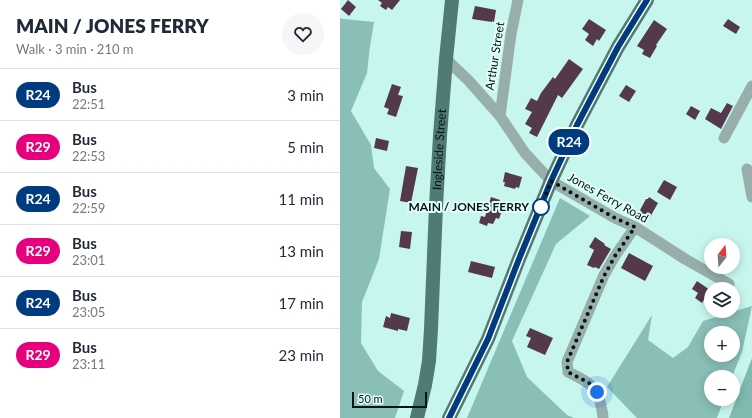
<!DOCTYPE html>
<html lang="en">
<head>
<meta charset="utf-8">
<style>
  :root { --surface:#fff; --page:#f6f6f7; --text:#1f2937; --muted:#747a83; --line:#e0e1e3 }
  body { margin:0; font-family:Lato,sans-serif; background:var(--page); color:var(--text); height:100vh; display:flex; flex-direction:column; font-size:15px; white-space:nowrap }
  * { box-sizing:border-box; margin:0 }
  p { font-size:13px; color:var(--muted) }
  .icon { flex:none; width:22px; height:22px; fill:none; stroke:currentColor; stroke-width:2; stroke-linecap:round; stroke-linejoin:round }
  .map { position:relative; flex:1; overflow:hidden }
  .side { display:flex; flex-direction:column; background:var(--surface); width:340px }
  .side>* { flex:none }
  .badge { padding:0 8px; border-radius:13px; font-size:14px; line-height:26px }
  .needle { width:26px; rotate:17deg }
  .buttons { position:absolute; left:364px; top:238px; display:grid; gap:8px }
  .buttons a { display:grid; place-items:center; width:36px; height:36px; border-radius:50%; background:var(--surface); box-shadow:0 2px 10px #0003; font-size:20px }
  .scale { position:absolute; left:12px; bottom:10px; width:75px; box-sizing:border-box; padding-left:4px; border:2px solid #051613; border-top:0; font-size:11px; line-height:14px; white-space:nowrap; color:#051613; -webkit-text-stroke:3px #e3fffa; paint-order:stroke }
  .you { position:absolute; width:20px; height:20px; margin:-10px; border:3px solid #fff; border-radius:50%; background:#1a73e8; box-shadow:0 0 0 6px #1a73e833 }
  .map>.badge { position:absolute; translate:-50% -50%; box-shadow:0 0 0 2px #fff }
  .round { display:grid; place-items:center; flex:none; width:42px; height:42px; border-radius:21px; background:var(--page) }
  .head { display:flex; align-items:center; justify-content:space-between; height:68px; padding:0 16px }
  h1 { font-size:19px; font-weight:800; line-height:30px }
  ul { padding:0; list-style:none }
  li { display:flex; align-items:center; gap:12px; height:52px; padding:0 16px; border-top:1px solid var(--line) }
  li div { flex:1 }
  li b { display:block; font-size:15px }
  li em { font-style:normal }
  li .badge { min-width:44px; font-weight:700; text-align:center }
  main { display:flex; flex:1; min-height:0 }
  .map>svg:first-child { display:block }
</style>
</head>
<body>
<main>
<section class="side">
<div class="head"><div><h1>MAIN / JONES FERRY</h1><p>Walk · 3 min · 210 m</p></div><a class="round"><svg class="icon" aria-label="heart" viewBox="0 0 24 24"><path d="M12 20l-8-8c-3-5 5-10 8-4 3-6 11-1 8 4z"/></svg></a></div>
<ul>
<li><span class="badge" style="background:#003b80;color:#fff">R24</span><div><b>Bus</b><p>22:51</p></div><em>3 min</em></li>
<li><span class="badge" style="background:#e6007e;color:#fff">R29</span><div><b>Bus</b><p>22:53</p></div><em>5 min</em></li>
<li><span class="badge" style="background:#003b80;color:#fff">R24</span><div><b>Bus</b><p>22:59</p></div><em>11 min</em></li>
<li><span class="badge" style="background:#e6007e;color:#fff">R29</span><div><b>Bus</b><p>23:01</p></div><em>13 min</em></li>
<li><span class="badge" style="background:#003b80;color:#fff">R24</span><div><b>Bus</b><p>23:05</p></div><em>17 min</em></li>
<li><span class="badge" style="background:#e6007e;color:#fff">R29</span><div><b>Bus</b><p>23:11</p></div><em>23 min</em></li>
</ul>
</section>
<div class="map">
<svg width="412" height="418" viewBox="0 0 412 418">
  <rect width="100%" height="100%" fill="#c7f6ee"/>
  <!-- forest -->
  <g fill="#89bfb7" fill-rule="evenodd">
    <polygon points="0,18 4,19 34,22 30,46 27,73 11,111 31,145 34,168 50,189 39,259 22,302 21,343 38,371 64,391 55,418 0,418"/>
    <polygon points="220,198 250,216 216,244 172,341 187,377 227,415 234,418 127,418"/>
    <path d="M412,306L402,352L392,377H371V399H384L377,418H297L267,387L312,315L308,340L333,358L348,347L363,321ZM371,333H393V355H371Z"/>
  </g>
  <!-- water -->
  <polygon fill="#82b9b0" points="412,358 412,418 389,418"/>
  <!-- building -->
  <g fill="#54394c">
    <polygon points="8,0 16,7 9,16 1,9"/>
    <polygon points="38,0 60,0 52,10 48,7 46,10 40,6 42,3"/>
    <polygon points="135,6 156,10 154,22 152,21 152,22 132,19"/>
    <polygon points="249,19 266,30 259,41 257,39 253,46 245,40 249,34 242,29"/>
    <polygon points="388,19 400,27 396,34 383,26"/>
    <polygon points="314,20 327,29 316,45 317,46 310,58 302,54 304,50 297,46"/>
    <polygon points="229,59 243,69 222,98 218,95 197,137 189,133 192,128 185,124 192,112 185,109 191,98 197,101 201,93 213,77 215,79"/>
    <polygon points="52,84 61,87 58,95 63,96 56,117 47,114 49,109 44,107"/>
    <polygon points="286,85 296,91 289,102 279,96"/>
    <polygon points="387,103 393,106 381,129 365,119 371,108 381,113"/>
    <polygon points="351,106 360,111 355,120 346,114"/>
    <polygon points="36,138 49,141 47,151 34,148"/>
    <polygon points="66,166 78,168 71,203 60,201"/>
    <polygon points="165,172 182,177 179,188 176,187 175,189 164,186 165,182 163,182"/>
    <polygon points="324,180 337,187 330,200 317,192"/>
    <polygon points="151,197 160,200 158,205 160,206 159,209 162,210 159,219 156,218 153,224 148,223 147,226 139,223 141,216 145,217"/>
    <polygon points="309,197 318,203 309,219 299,214 301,211 300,210 306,199 308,199"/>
    <polygon points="61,231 72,232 70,249 59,247"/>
    <polygon points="255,237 265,244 264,245 271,249 259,269 255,267 254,268 247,265 254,250 249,247"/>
    <polygon points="289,253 313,266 305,281 281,268"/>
    <polygon points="131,261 155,267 152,278 128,272"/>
    <polygon points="357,281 370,290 362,303 355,298 358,293 352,289"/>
    <polygon points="51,313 70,318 67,331 58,329 58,331 43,327 46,316 50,318"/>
    <polygon points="190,328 213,338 205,355 187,347 191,338 186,336"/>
  </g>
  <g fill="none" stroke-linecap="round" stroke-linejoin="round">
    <!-- minor -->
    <g stroke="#97aeaa" stroke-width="11">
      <polyline points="106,59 129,81 160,116 185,153 211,181 275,218 295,227 345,259 389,284"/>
      <polyline points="160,116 171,34 178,0"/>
      <polyline points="384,138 412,86"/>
      <polyline points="407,169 412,197"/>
      <path d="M263,418C263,414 262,410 261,406C258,385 244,380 228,372L227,362L264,275L275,256L295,227"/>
    </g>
    <!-- major -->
    <g stroke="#4f7b74" stroke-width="14">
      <path id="s1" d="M77,418L85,385L89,361L91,329L96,206L100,136L106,59L112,0"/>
      <polyline points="109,418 148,339 179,259 211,181 237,125 278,47 307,0"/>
    </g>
  </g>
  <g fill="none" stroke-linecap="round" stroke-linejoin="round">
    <!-- line casing -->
    <g stroke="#fff" stroke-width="9">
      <polyline id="line" points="109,418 148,339 179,259 211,181 237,125 278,47 307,0"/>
    </g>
    <!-- line -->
    <use href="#line" stroke="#003b80" stroke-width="6"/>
    <!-- walk -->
    <polyline stroke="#051613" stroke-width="4" stroke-dasharray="0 7.2" points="201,207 211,181 275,218 295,227 275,256 264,276 227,362 228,372 249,383 257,392"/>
  </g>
  <!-- markers -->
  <circle fill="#fff" stroke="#003b80" stroke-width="2" cx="201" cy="207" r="8"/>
  <g text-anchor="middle" stroke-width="4" stroke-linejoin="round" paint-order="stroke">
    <!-- street labels -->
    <g font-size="12" fill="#051613" stroke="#e3fffa">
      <text transform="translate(155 56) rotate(-81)" y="4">Arthur Street</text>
      <text dy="4" stroke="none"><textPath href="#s1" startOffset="270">Ingleside Street</textPath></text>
      <text transform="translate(268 198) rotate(29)" y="4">Jones Ferry Road</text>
    </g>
    <!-- stop labels -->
    <g font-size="12" font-weight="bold" fill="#051613" stroke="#e3fffa" text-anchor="end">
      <text x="189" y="211">MAIN / JONES FERRY</text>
    </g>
  </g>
</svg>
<div class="buttons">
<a><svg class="needle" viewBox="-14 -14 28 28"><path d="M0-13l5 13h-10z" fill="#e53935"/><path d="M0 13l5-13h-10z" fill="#747a83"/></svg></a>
<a><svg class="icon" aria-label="layers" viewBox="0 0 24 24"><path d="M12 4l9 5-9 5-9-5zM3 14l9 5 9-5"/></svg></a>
<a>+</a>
<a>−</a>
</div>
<div class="scale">50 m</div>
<div class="you" style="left:257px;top:392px"></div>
<b class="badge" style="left:229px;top:142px;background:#003b80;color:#fff">R24</b>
</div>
</main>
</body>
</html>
